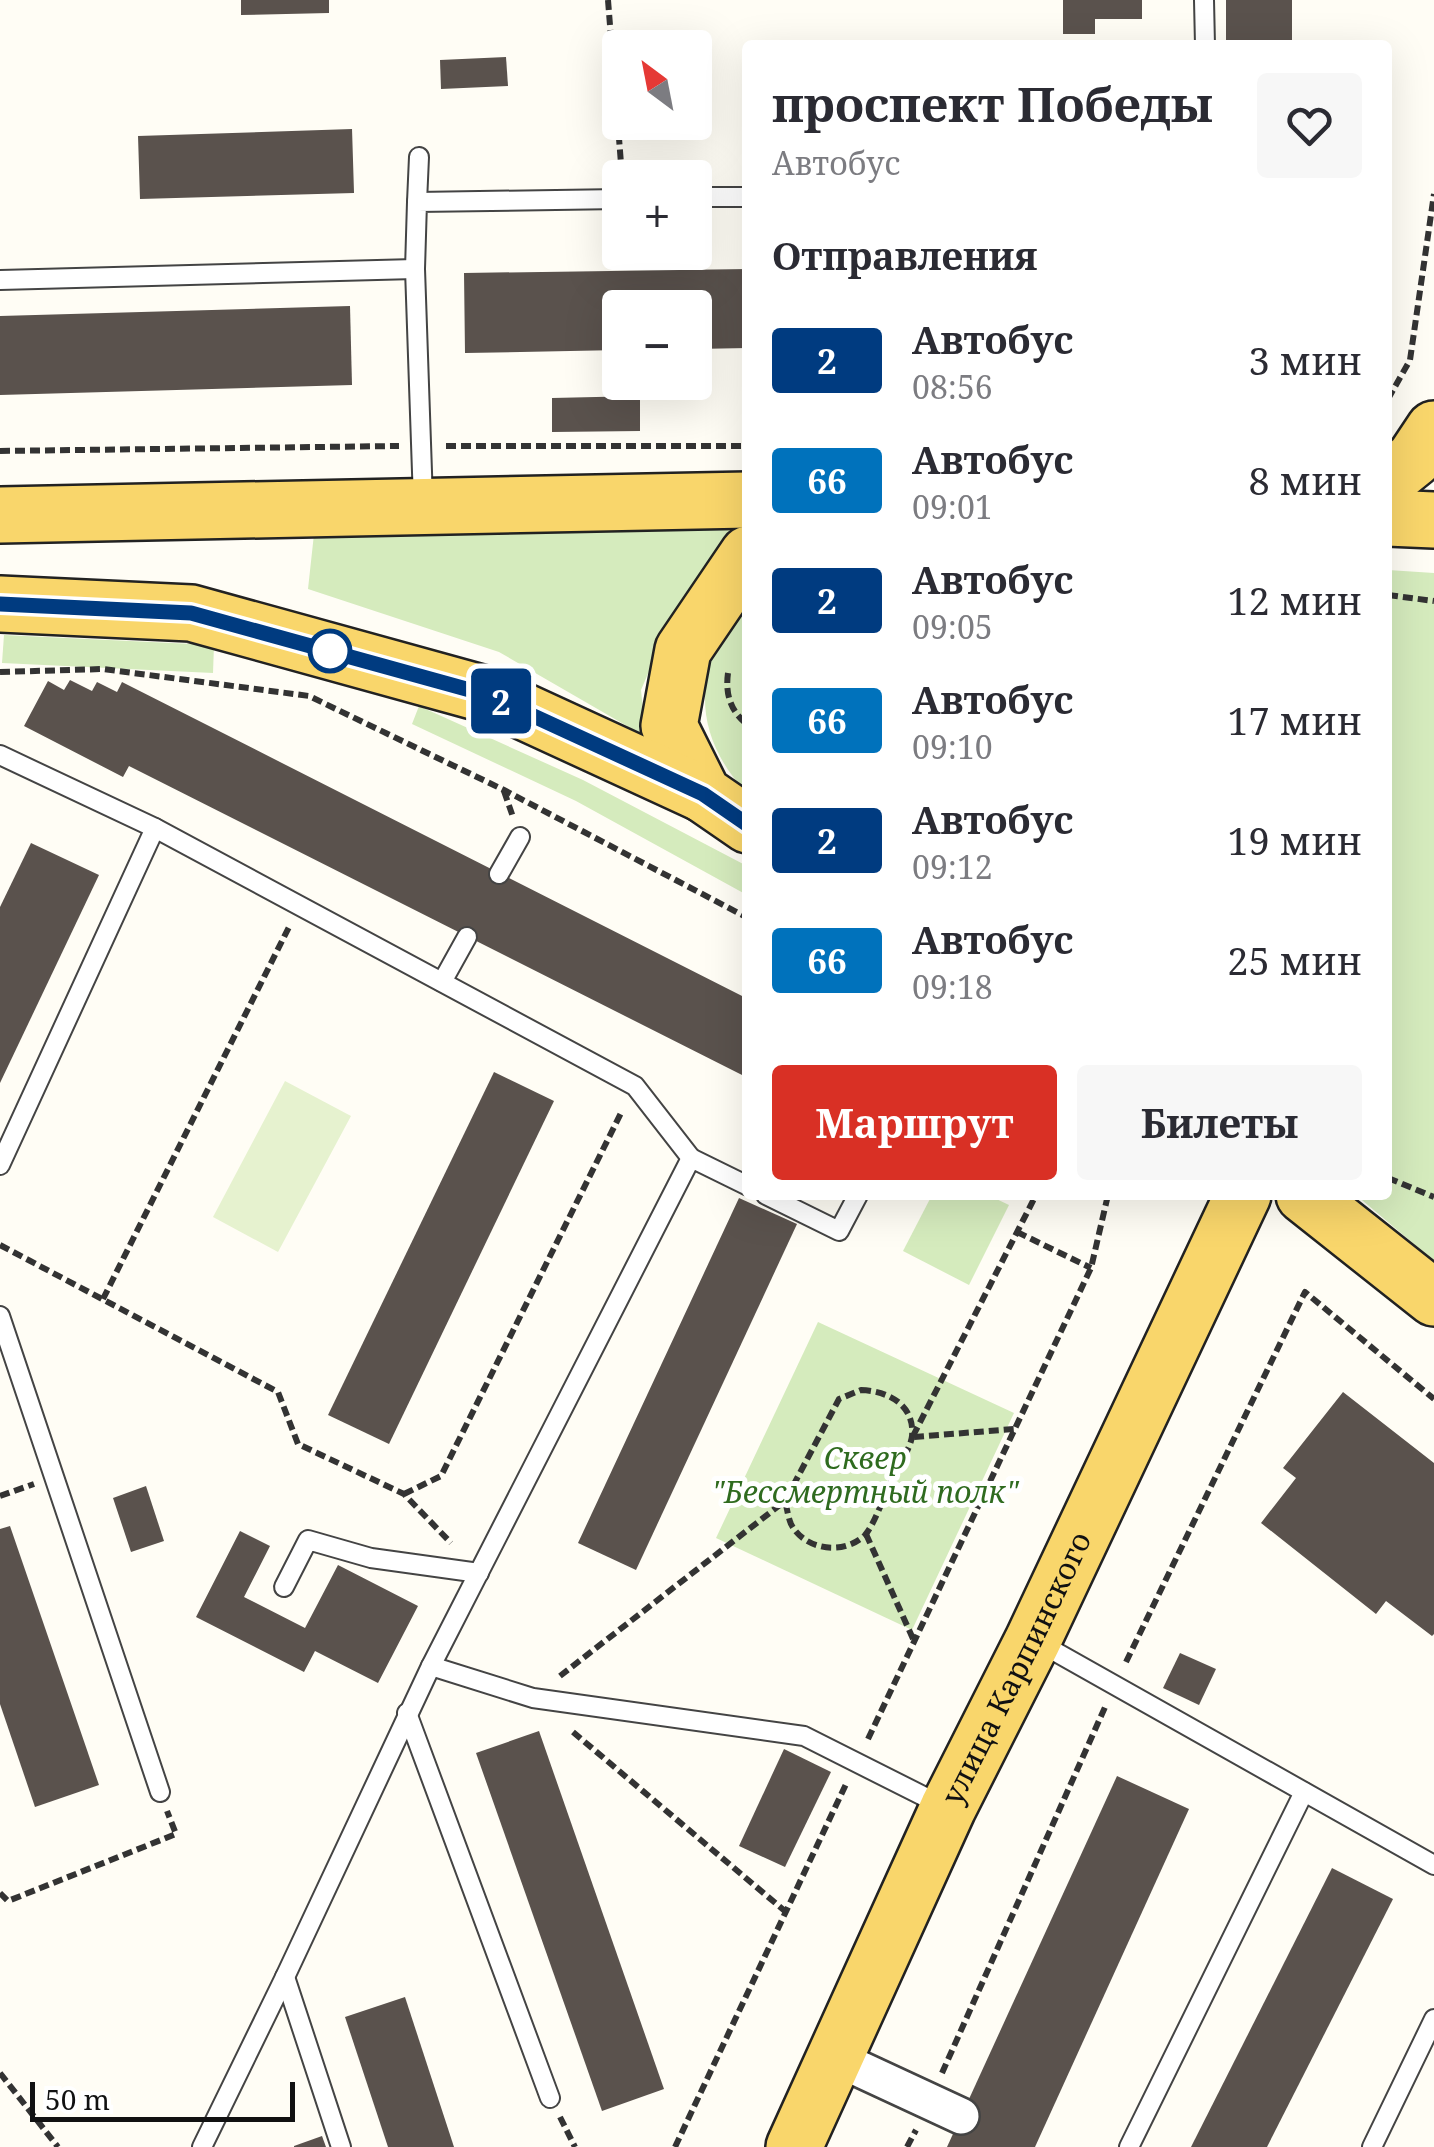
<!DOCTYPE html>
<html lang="ru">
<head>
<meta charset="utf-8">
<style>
  :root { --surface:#fff; --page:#f7f7f7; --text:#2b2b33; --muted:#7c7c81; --accent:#d93025 }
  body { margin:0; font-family:"Noto Serif",serif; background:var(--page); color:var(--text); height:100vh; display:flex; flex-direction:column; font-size:38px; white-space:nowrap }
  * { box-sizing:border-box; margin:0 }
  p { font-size:32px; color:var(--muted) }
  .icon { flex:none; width:55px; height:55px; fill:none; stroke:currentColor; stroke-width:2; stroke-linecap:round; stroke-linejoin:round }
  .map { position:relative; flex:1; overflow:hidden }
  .details { position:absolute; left:742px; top:40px; width:650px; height:1160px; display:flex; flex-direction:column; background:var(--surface); border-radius:10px; box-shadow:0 10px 40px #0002 }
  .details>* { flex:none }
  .badge { padding:0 20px; border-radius:8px; font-size:35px; line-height:65px }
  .needle { width:65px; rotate:328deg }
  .buttons { position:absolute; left:602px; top:30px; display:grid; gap:20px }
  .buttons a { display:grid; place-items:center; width:110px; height:110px; border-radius:10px; background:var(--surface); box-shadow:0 10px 40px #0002; font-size:50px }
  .scale { position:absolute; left:30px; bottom:25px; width:265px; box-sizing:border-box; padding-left:10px; border:5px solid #111; border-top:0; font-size:28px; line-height:35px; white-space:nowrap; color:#111; -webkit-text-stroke:8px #fff; paint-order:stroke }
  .map>.badge { position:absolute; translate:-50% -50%; box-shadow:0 0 0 5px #fff }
  h2 { padding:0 30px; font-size:38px; line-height:90px }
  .round { display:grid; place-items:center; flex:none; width:105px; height:105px; border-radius:10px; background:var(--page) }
  .head { display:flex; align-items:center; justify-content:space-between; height:170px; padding:0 30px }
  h1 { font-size:48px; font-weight:700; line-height:75px }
  .action { display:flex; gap:20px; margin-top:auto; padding:20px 30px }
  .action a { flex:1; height:115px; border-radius:10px; background:var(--accent); color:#fff; font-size:40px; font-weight:700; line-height:115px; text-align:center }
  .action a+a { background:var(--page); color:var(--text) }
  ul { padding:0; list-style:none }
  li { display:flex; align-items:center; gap:30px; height:120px; padding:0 30px }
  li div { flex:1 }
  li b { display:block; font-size:38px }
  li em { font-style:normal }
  li .badge { min-width:110px; font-weight:700; text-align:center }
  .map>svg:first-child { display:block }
</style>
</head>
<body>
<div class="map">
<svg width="1434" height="2147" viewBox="0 0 1434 2147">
  <rect width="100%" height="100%" fill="#fffdf5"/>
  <!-- green -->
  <g fill="#d5ebbd">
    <polygon points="747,523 747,535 670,622 641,690 646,737 499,652 308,589 314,534"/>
    <polygon points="1388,570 1434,573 1434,1261 1356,1195 1388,1195"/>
    <path d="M747,605V793C691,735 691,663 747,605Z"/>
    <polygon points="4,635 214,645 213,673 2,663"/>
    <polygon points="419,706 583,780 747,866 747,895 576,801 412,724"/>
    <polygon points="932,1195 988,1195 1009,1205 969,1285 903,1251"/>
    <polygon points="818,1322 1014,1413 912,1630 716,1538"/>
  </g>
  <!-- pitch -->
  <polygon fill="#e6f2cf" points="285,1081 351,1116 278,1252 213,1217"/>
  <!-- building -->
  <g fill="#5a524d">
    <polygon points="241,0 329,0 329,13 241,15"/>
    <polygon points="1063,0 1142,0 1142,19 1095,19 1095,34 1063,34"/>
    <rect x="1226" y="0" width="66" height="45"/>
    <polygon points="506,57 508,86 441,89 440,60"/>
    <polygon points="352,129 354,193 140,199 138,136"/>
    <polygon points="748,269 748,348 695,349 695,308 620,308 620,350 465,353 464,273"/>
    <polygon points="350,306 352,385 0,395 0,316"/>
    <polygon points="640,396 640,431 552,432 552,398"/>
    <polygon points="70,680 92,691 97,682 117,692 122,682 748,999 748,1078 129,766 123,777 24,726 48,681 64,690"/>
    <polygon points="31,843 99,875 0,1083 0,907"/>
    <polygon points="494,1072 554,1101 389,1444 328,1415"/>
    <polygon points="739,1198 797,1224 636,1570 578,1543"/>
    <polygon points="1343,1392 1434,1463 1434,1634 1432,1636 1386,1601 1376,1614 1261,1523 1296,1478 1283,1468"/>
    <polygon points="146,1486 164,1541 131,1552 113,1498"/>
    <polygon points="10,1526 99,1785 35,1807 0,1704 0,1529"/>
    <polygon points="240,1531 270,1546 244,1597 305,1628 338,1565 418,1606 378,1683 315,1651 304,1672 196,1617"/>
    <polygon points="1180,1653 1216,1669 1199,1705 1163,1688"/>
    <polygon points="539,1731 664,2089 602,2111 476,1753"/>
    <polygon points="784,1749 831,1772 785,1867 739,1846"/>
    <polygon points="1117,1776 1189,1809 1035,2147 947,2147"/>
    <polygon points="1332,1868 1393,1899 1267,2147 1191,2147"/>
    <polygon points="405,1997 454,2147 388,2147 345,2017"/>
    <polygon points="322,2136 326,2147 294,2147 294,2146"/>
  </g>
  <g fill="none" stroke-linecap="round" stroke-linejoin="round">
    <!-- service casing -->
    <g stroke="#444" stroke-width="22">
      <g id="service">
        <polyline points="1204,0 1205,45"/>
        <polyline points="695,197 748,197"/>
        <polyline points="417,202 419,157"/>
        <polyline points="0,280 415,269"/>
        <polyline points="423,501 415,269 417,202 620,199"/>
        <polyline points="0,755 155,828 635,1086 691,1158"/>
        <polyline points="499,874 520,837"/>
        <polyline points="442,982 467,937"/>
        <polyline points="0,1165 155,828"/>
        <polyline points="748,1186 691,1158 431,1666 533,1698 804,1736 943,1806"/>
        <polyline points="766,1195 839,1231 858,1195"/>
        <polyline points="0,1316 160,1792"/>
        <polyline points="284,1587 308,1540 371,1558 479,1573"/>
        <polyline points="1038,1642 1434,1865"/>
        <polyline points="407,1713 550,2098"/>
        <polyline points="285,1977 341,2147"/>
        <polyline points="202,2147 285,1977 431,1666"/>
        <polyline points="1129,2147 1304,1792"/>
        <polyline points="1372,2147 1434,2019"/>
      </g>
    </g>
    <!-- minor casing -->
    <g stroke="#444" stroke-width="40">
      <polyline id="minor" points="836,2058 961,2116"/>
    </g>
    <!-- primary casing -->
    <g stroke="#222" stroke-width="60">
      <g id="primary">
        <polyline points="1388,480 1414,459 1434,429"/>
        <polyline points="0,515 748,500"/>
        <polyline points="1388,518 1434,520"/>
        <polyline points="748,554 683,650 669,726 703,794 748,825"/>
        <polyline points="0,604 191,613 488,695 703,794"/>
        <polyline points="1304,1195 1434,1298"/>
        <path id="s1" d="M794,2147L948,1808L1033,1640L1243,1195"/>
      </g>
    </g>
    <!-- path -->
    <g stroke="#333" stroke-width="6" stroke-dasharray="10 5" stroke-linecap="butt">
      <polyline points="608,0 622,176"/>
      <polyline points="1388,399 1410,360 1434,194"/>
      <polyline points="446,446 748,446"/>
      <polyline points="0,451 399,446"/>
      <polyline points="1388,595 1434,601"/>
      <polyline points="0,672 103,669 309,696 504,790 748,918"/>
      <path d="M728,673C725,695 731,712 748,725"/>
      <polyline points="504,791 513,817"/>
      <polyline points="1388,1178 1434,1197"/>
      <polyline points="1017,1232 1091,1268"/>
      <polyline points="0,1245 278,1392 298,1444 404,1494 451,1543"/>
      <polyline points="103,1299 290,925"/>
      <path d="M861,1390C887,1391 915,1404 912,1436C911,1448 895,1473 889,1486C883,1499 874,1525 865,1535C844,1556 804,1550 791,1524C788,1517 787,1508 785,1501L839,1399Z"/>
      <polyline points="913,1436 1036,1195"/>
      <polyline points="914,1437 1014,1429"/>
      <polyline points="404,1494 441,1476 622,1111"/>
      <polyline points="0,1496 34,1484"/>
      <polyline points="866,1534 914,1641"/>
      <polyline points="1126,1662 1305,1292 1434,1399"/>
      <polyline points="560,1676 785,1501"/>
      <polyline points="573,1732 786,1912"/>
      <polyline points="868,1739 1091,1268 1108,1195"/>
      <polyline points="0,1893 8,1901 176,1834 167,1811"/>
      <polyline points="0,2073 58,2147"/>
      <polyline points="942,2073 1106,1705"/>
      <polyline points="560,2117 575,2147"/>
      <polyline points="675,2147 847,1782"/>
      <polyline points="907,2147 916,2130"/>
    </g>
    <!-- service -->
    <use href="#service" stroke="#fff" stroke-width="18"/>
    <!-- minor -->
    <use href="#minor" stroke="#fff" stroke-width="35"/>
    <!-- primary -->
    <use href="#primary" stroke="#f9d66b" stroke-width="55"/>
  </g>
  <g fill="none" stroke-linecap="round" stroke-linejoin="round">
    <!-- line casing -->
    <g stroke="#fff" stroke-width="22">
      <polyline id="line" points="0,604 191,613 488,695 703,794 748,825"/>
    </g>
    <!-- line -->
    <use href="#line" stroke="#003b80" stroke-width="15"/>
  </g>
  <!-- markers -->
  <circle fill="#fff" stroke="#003b80" stroke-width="5" cx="330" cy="651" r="20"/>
  <g text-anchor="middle" stroke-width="10" stroke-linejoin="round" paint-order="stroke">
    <!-- park labels -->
    <g font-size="30" font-style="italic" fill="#2f6b1f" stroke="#fff">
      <text x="865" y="1469">Сквер<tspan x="865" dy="34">"Бессмертный полк"</tspan></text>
    </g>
    <!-- street labels -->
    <g font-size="30" fill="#111" stroke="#fff">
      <text dy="10" stroke="none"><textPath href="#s1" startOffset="528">улица Карпинского</textPath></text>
    </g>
  </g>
</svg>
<div class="buttons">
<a><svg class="needle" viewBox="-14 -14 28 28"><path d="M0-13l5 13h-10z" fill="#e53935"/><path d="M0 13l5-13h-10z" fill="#7c7c81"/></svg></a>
<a>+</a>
<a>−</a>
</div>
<div class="scale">50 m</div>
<b class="badge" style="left:501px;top:701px;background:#003b80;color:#fff">2</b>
<section class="details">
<div class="head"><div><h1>проспект Победы</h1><p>Автобус</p></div><a class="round"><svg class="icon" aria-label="heart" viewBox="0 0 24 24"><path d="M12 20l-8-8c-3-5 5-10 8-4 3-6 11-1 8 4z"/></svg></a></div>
<h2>Отправления</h2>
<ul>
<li><span class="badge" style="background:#003b80;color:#fff">2</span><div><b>Автобус</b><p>08:56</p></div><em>3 мин</em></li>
<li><span class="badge" style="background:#0072bc;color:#fff">66</span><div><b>Автобус</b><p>09:01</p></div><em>8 мин</em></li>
<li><span class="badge" style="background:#003b80;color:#fff">2</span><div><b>Автобус</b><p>09:05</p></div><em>12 мин</em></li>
<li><span class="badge" style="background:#0072bc;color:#fff">66</span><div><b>Автобус</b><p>09:10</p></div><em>17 мин</em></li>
<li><span class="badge" style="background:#003b80;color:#fff">2</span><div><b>Автобус</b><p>09:12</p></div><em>19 мин</em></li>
<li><span class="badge" style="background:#0072bc;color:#fff">66</span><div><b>Автобус</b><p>09:18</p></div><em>25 мин</em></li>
</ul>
<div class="action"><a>Маршрут</a><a>Билеты</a></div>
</section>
</div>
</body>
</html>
